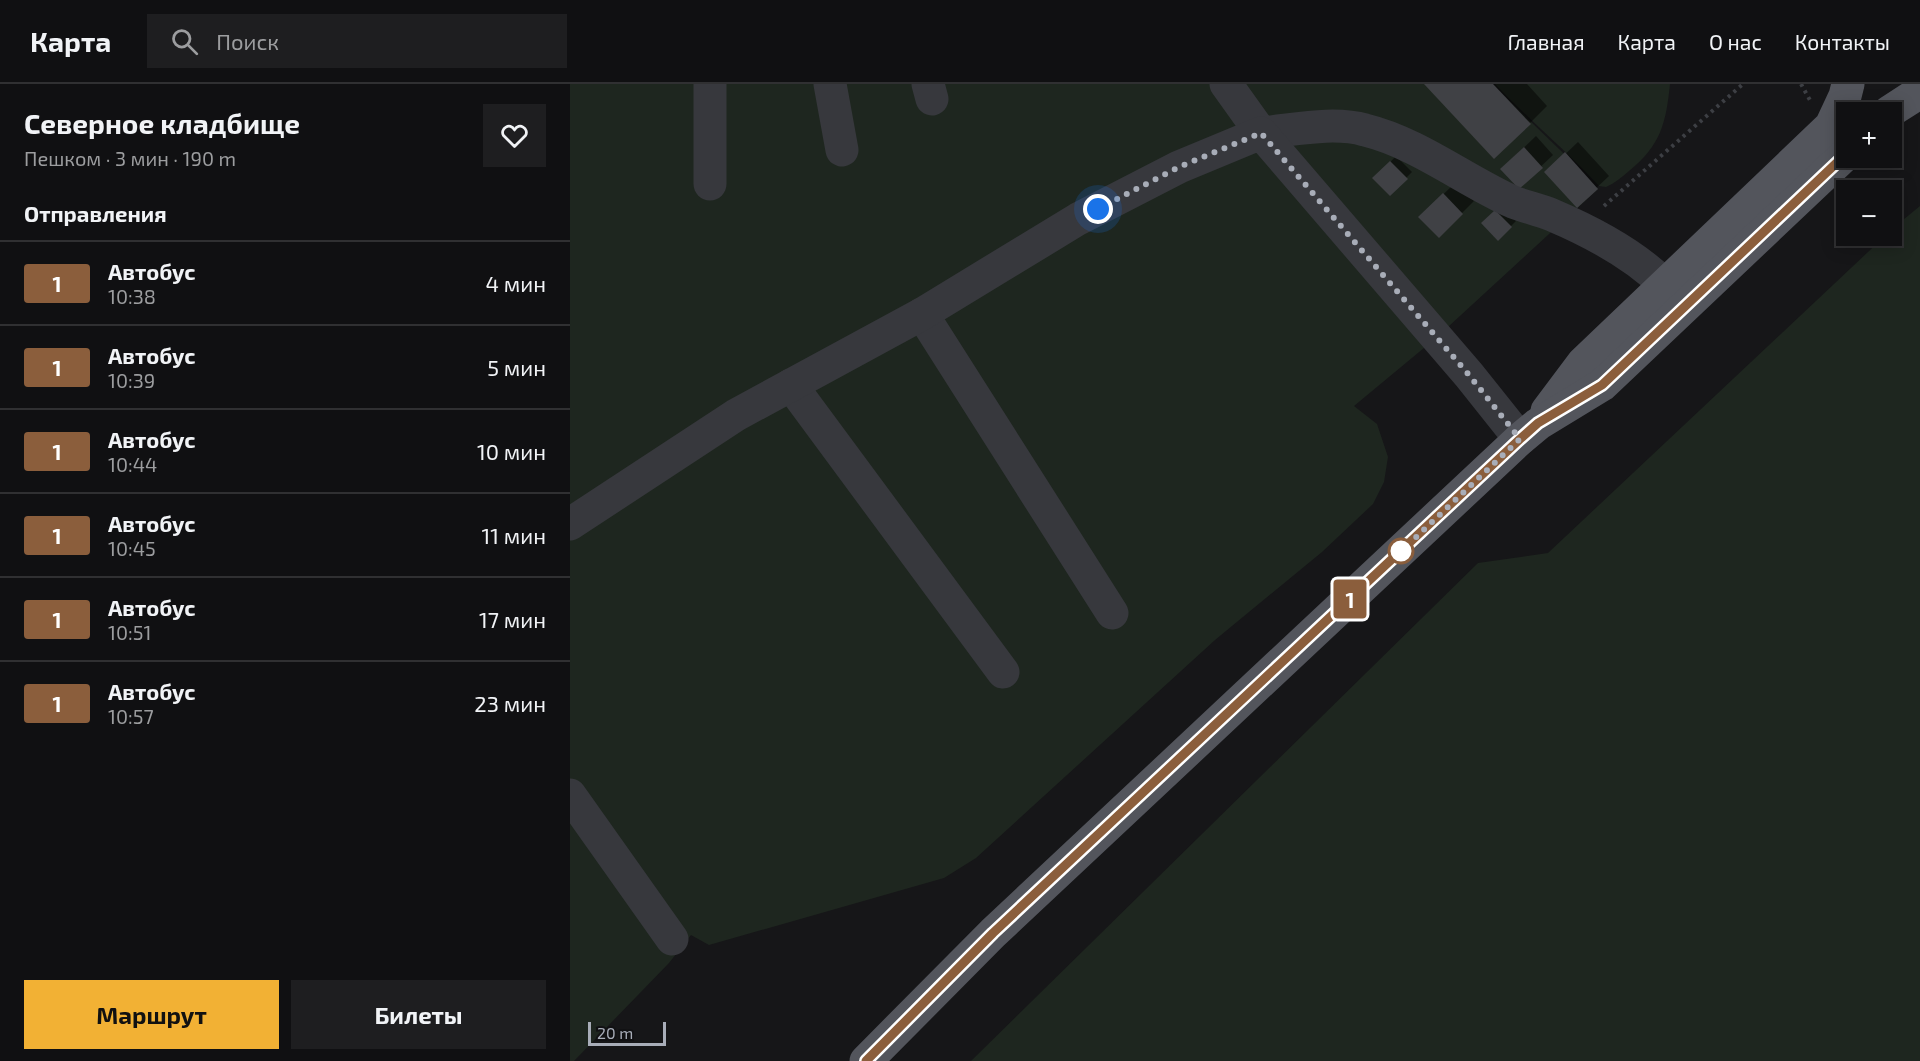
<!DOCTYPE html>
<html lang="ru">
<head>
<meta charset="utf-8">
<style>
  :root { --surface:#101012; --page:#1e1e20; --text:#f1f3f6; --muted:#9c9d9f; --line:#303032; --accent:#f2b134 }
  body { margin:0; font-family:"Exo 2",sans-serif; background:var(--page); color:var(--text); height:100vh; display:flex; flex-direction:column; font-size:22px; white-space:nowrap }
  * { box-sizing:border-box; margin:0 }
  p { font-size:20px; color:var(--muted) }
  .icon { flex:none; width:33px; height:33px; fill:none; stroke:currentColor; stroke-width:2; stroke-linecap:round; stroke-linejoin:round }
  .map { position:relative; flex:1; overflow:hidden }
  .panel { display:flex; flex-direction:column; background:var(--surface); width:570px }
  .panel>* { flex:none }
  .badge { padding:0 12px; border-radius:4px; font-size:21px; line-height:39px }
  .controls { position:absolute; left:1266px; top:18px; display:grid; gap:12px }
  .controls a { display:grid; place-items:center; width:66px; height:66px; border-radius:0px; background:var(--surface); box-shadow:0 3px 15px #0003,0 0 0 2px var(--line); font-size:30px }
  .scale { position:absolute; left:18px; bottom:15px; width:78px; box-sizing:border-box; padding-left:6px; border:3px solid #a8adb8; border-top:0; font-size:16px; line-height:21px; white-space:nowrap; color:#a8adb8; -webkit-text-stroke:4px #111113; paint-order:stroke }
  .you { position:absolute; width:30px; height:30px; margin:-15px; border:4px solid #fff; border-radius:50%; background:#1a73e8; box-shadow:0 0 0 9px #1a73e833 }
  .map>.badge { position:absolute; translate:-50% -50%; box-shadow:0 0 0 3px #fff }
  h2 { padding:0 24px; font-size:22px; line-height:54px }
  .round { display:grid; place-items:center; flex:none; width:63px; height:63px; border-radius:0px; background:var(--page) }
  .summary { display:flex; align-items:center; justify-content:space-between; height:102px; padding:0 24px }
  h1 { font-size:28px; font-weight:700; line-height:45px }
  .button { display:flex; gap:12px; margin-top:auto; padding:12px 24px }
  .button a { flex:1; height:69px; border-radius:0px; background:var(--accent); color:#111; font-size:24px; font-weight:700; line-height:69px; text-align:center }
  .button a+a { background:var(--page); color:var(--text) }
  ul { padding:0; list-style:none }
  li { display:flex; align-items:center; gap:18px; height:84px; padding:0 24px; border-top:2px solid var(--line) }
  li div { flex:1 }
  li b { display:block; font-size:22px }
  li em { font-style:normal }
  li .badge { min-width:66px; font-weight:700; text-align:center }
  header { display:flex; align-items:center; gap:36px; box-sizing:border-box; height:84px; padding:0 30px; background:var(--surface); border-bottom:2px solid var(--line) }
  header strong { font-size:28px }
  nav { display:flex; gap:33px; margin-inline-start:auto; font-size:21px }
  .search { width:420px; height:54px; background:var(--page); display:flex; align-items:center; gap:15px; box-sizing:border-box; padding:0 21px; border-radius:0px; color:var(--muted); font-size:22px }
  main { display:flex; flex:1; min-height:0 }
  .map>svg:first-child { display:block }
</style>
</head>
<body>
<header>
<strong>Карта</strong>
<div class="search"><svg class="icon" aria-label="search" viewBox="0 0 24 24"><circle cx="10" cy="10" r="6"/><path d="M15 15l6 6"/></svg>Поиск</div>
<nav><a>Главная</a><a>Карта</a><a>О нас</a><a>Контакты</a></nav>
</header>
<main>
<section class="panel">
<div class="summary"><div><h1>Северное кладбище</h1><p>Пешком · 3 мин · 190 m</p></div><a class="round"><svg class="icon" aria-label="heart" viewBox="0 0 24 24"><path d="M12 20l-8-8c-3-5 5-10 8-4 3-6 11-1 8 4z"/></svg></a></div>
<h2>Отправления</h2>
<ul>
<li><span class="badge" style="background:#8b5e3c;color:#fff">1</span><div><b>Автобус</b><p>10:38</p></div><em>4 мин</em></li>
<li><span class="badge" style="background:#8b5e3c;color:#fff">1</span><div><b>Автобус</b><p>10:39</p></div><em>5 мин</em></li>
<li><span class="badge" style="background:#8b5e3c;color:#fff">1</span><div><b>Автобус</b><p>10:44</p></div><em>10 мин</em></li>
<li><span class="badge" style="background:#8b5e3c;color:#fff">1</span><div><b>Автобус</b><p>10:45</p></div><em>11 мин</em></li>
<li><span class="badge" style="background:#8b5e3c;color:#fff">1</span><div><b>Автобус</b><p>10:51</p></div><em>17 мин</em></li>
<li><span class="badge" style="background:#8b5e3c;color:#fff">1</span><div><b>Автобус</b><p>10:57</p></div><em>23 мин</em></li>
</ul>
<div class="button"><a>Маршрут</a><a>Билеты</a></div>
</section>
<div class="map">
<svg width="1350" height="977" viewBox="0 0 1350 977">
  <rect width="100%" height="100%" fill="#161618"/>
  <!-- green -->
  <g fill="#1e261f">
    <path d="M0,0H923C957,36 995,68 1028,105L866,254L784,322L807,340L818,373L814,398L803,420L752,468L645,556L406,774L374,794L139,861L121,851L99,879L4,977H0Z"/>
    <path d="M925,0H1100C1096,39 1091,61 1059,87C1052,93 1045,99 1036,103L1029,102C996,66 959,36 925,0Z"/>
    <polygon points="1350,122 1350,977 401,977 908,479 978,469 1315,152 1322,152 1322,145"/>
  </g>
  <!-- shadow -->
  <g fill="#0007">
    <polygon points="856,0 957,0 977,22 960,39"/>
    <polygon points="966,52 983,71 949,103 944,73"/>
    <polygon points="1008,58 1039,92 1007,122 988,77"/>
    <polygon points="826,72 842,88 820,110 805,94"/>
    <polygon points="885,99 904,117 869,152 850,133"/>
    <polygon points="932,121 946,137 928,155 913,139"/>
  </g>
  <!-- building -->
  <g fill="#404145">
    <polygon points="854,0 923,0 961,40 924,75"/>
    <polygon points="954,63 973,84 949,105 930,85"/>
    <polygon points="995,68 1028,105 1007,124 974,88"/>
    <polygon points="820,77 838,95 820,112 802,94"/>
    <polygon points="873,109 893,130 869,154 848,133"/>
    <polygon points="925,126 942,143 928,157 911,139"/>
  </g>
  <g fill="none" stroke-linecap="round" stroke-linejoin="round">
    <!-- path -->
    <g stroke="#3d3f44" stroke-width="4" stroke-dasharray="3 4.5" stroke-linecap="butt">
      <polyline points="1231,0 1241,18"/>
      <polyline points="1034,122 1173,0"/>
    </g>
    <!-- minor -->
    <g stroke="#37383d" stroke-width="33">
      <polyline points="260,0 272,66"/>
      <polyline points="358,0 362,15"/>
      <path d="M656,0L691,49C724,46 763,37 795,46C848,59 894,96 943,118C956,123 970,126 982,131C1022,148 1064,170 1095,201"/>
      <polyline points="140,100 140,0"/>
      <polyline points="352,230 542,529"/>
      <polyline points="221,301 433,588"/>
      <polyline points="0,440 166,331 352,230 508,135 609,83 691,49 899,291 950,355"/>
      <polyline points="0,711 102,855"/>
    </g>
    <!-- major -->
    <g stroke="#53555c" stroke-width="33">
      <polyline points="1319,28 1350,8"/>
      <polyline points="977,327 1013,279 1261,42 1275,12 1278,0"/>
      <polyline points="296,977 423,849 950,355 968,340 1032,301 1276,70"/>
    </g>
  </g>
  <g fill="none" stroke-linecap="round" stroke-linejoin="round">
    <!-- line casing -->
    <g stroke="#fff" stroke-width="14">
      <polyline id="line" points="296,977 423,849 950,355 968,339 1032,301 1276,70"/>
    </g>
    <!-- line -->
    <use href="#line" stroke="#8b5e3c" stroke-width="9"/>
    <!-- walk -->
    <polyline stroke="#a8adb8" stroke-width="6" stroke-dasharray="0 10.8" points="528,125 609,83 691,49 899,291 950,355 826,472 831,467"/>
  </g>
  <!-- markers -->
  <circle fill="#fff" stroke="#8b5e3c" stroke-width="3" cx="831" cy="467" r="12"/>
</svg>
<div class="controls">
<a>+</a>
<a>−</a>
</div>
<div class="scale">20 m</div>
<div class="you" style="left:528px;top:125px"></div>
<b class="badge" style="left:780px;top:515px;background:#8b5e3c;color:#fff">1</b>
</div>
</main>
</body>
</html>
